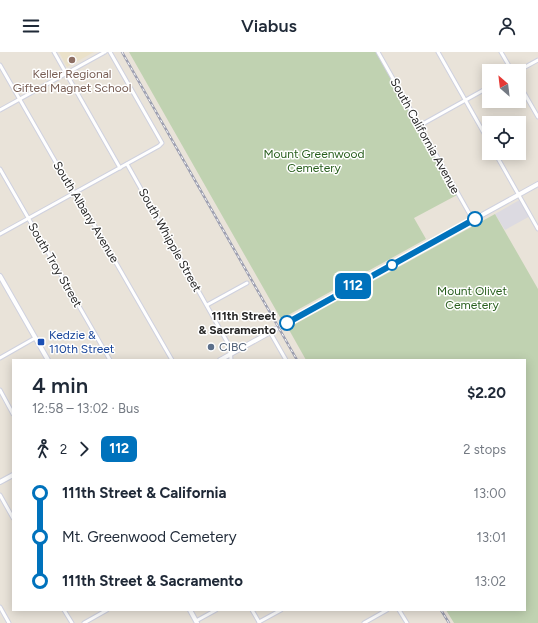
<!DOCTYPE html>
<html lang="en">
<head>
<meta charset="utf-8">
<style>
  :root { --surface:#fff; --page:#f2f2f3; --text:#1f2937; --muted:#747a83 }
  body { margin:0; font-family:Figtree,sans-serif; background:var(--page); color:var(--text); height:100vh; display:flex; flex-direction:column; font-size:15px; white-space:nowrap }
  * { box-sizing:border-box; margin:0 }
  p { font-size:13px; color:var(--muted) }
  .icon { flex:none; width:22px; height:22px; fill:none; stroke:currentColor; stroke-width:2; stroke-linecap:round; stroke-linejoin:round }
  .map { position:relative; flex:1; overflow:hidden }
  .panel { position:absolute; left:12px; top:307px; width:514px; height:252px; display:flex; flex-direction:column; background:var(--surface); border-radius:0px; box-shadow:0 2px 10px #0003 }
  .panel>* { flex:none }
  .badge { padding:0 8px; border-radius:6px; font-size:14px; line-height:26px }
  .needle { width:26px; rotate:332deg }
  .tools { position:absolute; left:482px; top:12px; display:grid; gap:8px }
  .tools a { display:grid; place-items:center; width:44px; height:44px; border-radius:0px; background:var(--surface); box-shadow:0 2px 10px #0003; font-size:20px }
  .map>.badge { position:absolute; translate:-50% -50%; box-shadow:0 0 0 2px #fff }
  .legs { display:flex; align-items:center; gap:6px; height:44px; padding:0 20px; font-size:13px }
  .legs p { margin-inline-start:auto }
  .headline { display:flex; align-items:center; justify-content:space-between; height:68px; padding:0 20px }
  h1 { font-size:22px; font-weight:600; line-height:30px }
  ul { padding:0 20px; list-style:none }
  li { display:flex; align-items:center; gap:14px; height:44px; font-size:15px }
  li i { display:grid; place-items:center; width:6px; height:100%; margin:0 5px; background:currentColor }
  li i::after { content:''; width:10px; height:10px; margin:-5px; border:3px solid; border-radius:50%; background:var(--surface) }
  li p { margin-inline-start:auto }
  li:first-child i { background:linear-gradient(#0000 50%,currentColor 0) }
  li:last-child i { background:linear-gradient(currentColor 50%,#0000 0) }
  header { display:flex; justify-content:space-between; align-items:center; height:52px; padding:0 20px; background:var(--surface); font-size:18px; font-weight:600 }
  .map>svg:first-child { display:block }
</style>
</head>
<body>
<header><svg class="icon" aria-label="menu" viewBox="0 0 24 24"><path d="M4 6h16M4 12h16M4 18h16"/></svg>Viabus<svg class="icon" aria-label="person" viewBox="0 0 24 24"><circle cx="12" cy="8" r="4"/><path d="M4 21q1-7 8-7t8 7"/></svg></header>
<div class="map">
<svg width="538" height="571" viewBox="0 0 538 571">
  <rect width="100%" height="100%" fill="#e9e3d9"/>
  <!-- industrial -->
  <polygon fill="#dcdae1" points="523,146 532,163 505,178 495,162"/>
  <!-- education -->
  <polygon fill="#eae1c9" points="59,0 94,0 67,15"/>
  <!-- cemetery -->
  <g fill="#c0d2b1">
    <polygon points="129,0 376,0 457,143 414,166 426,187 281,267"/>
    <polygon points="495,162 538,237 538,571 454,571 446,558 525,558 525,308 306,308 288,276"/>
  </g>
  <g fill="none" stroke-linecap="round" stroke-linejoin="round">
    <!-- street casing -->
    <g stroke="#cfd1df" stroke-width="5">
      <g id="street">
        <polyline points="54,0 120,116"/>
        <polyline points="378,0 473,168"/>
        <polyline points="438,0 489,90"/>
        <polyline points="501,0 512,19"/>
        <polyline points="0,13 70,135 81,150 172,308"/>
        <polyline points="518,19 538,8"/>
        <polyline points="519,32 538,65"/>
        <polyline points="0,58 105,0"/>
        <polyline points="419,74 489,35"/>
        <polyline points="495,101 538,177"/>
        <polyline points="127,112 230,295 231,308"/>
        <polyline points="0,117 110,308"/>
        <polyline points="0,182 159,94 162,91 110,0"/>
        <polyline points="207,253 247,231"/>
        <polyline points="270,280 286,308"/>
        <polyline points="0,306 35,286"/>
        <polyline points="0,338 13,362"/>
        <polyline points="0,443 13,466"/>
        <polyline points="0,555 9,571"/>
        <polyline points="64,558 72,571"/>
        <polyline points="252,558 259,570"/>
        <polyline points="399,558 407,571"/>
        <polyline points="196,569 216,558"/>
        <polyline points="259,570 281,558"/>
        <polyline points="84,571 107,558"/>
        <polyline points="364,571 387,558"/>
      </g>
    </g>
    <!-- secondary casing -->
    <g stroke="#cfd1df" stroke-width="6">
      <g id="secondary">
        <polyline points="0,224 48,308"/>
        <polyline points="220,308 538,132"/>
        <polyline points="0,430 13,423"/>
        <polyline points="190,558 197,571"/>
      </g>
    </g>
    <!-- street -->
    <use href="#street" stroke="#fff" stroke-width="3"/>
    <!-- secondary -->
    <use href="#secondary" stroke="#fff" stroke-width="4"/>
    <!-- rail casing -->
    <g stroke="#9d9fb0" stroke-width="2.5">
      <g id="rail">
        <polyline points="122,0 297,308"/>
        <polyline points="441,558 449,571"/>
      </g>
    </g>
    <!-- rail -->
    <use href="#rail" stroke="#fff" stroke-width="1" stroke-dasharray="3" stroke-linecap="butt"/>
  </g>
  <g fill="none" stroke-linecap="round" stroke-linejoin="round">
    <!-- line-1 casing -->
    <g stroke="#fff" stroke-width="9">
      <polyline id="line-1" points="287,271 475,167"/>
    </g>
    <!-- line-1 -->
    <use href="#line-1" stroke="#0072bc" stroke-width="6"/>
  </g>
  <!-- markers -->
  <circle fill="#8d6e63" stroke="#fff" stroke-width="1.5" cx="72" cy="8" r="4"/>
  <g fill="#fff" stroke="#0072bc" stroke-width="2">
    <circle cx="475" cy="167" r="7"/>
    <circle cx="392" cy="213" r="5"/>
    <circle cx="287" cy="271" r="7"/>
  </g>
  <rect fill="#1a4fb4" stroke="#fff" stroke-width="1.5" x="37" y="286" width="8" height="8" rx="2"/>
  <circle fill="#5c6f8a" stroke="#fff" stroke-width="1.5" cx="211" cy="295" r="4"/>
  <g text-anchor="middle" stroke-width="3" stroke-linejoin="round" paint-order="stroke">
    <!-- education labels -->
    <g font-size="12" fill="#785e54" stroke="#fff">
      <text x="72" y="26">Keller Regional<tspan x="72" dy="14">Gifted Magnet School</tspan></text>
    </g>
    <!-- street labels -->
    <g font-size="12" fill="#272727" stroke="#fff">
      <text transform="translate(425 84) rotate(61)" y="4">South California Avenue</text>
      <text transform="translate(86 160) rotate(59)" y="4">South Albany Avenue</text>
      <text transform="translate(170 188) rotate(61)" y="4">South Whipple Street</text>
      <text transform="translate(55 213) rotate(60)" y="4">South Troy Street</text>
    </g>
    <!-- park labels -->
    <g font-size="12" fill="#285e1d" stroke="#fff">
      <text x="314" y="106">Mount Greenwood<tspan x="314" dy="14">Cemetery</tspan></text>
      <text x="472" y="243">Mount Olivet<tspan x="472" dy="14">Cemetery</tspan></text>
    </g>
    <!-- stop labels -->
    <g font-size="12" font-weight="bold" fill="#272727" stroke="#fff" text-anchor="end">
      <text x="276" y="268">111th Street<tspan x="276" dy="14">&amp; Sacramento</tspan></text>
    </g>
    <!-- transit labels -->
    <g font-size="12" fill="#164399" stroke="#fff" text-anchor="start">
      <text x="49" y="287">Kedzie &amp;<tspan x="49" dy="14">110th Street</tspan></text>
    </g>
    <!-- service labels -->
    <g font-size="12" fill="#4e5e75" stroke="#fff" text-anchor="start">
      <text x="219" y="299">CIBC</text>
    </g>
  </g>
</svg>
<div class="tools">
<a><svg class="needle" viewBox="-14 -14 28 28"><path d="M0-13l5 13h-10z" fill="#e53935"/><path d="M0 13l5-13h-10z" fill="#747a83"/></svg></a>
<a><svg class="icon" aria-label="locate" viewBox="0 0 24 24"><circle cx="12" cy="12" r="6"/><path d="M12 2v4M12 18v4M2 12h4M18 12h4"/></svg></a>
</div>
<b class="badge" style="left:353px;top:234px;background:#0072bc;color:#fff">112</b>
<section class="panel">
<div class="headline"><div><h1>4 min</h1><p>12:58 – 13:02 · Bus</p></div><b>$2.20</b></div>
<div class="legs"><svg class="icon" aria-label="walk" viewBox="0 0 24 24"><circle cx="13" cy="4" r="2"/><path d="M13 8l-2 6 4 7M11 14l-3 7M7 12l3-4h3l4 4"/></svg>2<svg class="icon" aria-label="forward" viewBox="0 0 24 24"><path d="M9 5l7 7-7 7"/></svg><b class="badge" style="background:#0072bc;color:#fff">112</b><p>2 stops</p></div>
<ul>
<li><i style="color:#0072bc"></i><b>111th Street &amp; California</b><p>13:00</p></li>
<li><i style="color:#0072bc"></i><span>Mt. Greenwood Cemetery</span><p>13:01</p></li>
<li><i style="color:#0072bc"></i><b>111th Street &amp; Sacramento</b><p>13:02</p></li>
</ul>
</section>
</div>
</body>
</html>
